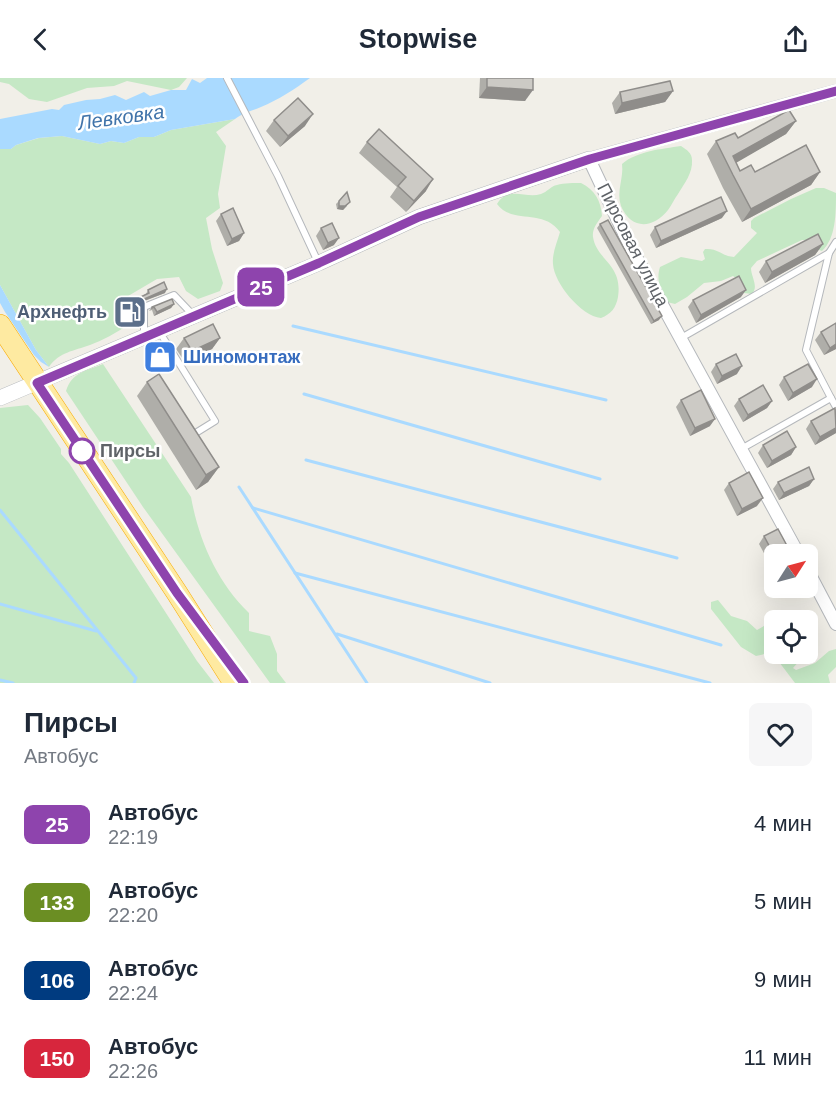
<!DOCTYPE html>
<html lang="ru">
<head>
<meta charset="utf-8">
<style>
  :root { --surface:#fff; --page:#f6f6f7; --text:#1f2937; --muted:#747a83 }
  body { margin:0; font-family:Arial,sans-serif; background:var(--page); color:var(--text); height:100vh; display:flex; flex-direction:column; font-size:22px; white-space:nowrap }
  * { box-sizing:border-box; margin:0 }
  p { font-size:20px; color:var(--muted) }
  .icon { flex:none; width:33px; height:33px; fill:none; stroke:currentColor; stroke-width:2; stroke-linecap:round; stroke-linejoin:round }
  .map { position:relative; height:605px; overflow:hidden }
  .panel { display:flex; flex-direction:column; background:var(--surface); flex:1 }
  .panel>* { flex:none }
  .badge { padding:0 12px; border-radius:9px; font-size:21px; line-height:39px }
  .needle { width:39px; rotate:54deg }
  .controls { position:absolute; left:764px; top:466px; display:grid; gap:12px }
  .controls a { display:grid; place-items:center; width:54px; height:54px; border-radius:9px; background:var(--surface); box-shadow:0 6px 24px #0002; font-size:30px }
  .map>.badge { position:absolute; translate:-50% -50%; box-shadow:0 0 0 3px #fff }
  .round { display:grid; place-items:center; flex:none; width:63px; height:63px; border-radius:9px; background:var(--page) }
  .headline { display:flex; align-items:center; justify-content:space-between; height:102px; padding:0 24px }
  h1 { font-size:28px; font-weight:700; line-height:45px }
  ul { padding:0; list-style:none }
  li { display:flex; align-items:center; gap:18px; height:78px; padding:0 24px }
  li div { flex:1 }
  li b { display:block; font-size:22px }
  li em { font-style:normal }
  li .badge { min-width:66px; font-weight:700; text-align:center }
  header { display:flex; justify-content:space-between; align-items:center; height:78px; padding:0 24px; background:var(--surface); font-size:27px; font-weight:700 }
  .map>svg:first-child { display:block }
</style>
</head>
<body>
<header><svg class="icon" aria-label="back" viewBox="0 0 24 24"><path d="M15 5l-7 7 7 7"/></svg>Stopwise<svg class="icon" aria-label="share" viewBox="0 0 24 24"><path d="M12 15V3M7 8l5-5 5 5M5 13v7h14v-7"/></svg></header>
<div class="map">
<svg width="836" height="605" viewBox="0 0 836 605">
  <rect width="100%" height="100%" fill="#f1efe8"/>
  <!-- green -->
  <g fill="#c5e8c5">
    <polygon points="0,0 187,0 179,9 171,12 127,3 114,8 87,10 47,24 29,21 9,6 0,4"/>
    <path d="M235,41L216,54L226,68L218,116L220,130L206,140L212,171L223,205L220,213L198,221L186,213L179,199L157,201L123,221L128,247C116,255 103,262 90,267C74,273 59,274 49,289L36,272L0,207V71H11L16,67L39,60L62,58L100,66L111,63L124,65L139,59H154L171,52Z"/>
    <path d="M681,68C687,72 692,75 692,82C693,95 684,106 678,116C674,121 672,127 668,132C653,151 631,152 621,128C616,113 624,100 622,86C637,73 662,71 681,68Z"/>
    <path d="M581,105C595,112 601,123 602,138C597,145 592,151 593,159C597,183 623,186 618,219C616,230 611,236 601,240C581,238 554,205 553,186C552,175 557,165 560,154C543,130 512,147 497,126C509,107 525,121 541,116C547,114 551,108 557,107C564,105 574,105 581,105Z"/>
    <path d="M816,110H824L836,115C836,136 836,160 822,173L814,170L806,162H802L757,183L751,190C751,199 759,208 752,216L744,215L736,200L733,198L721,203L704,205L687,219L675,226L667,224C660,213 656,201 660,189L681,179L702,183L705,181L703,174L705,171C719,170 721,178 734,179L757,155L751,150V143L754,140L791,121Z"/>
    <path d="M103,286L191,419C199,463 217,504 249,535V553L270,558L277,576V593L286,605H270L143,429L66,313C72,294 86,293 103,286Z"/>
    <polygon points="28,327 40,340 61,371 61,376 69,385 197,583 214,605 0,605 0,330"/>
    <polygon points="718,522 731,538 747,543 757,552 776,541 785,543 774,543 774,576 801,576 801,581 793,590 796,592 815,585 829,573 836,571 836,589 828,597 830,605 795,605 773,576 769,575 756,578 741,569 711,531 711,524"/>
  </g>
  <!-- water -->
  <g fill="#aadaff">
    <path d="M207,0H310C295,11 278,22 261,29C251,33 243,35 235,41L171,52L154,59H139L124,65L111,63L100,66L62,58L38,60L16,67L11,71H0V41L52,31L59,32L64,27L86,22L100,21L115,17L126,22L144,14L150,18L171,12H186L192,1L200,5Z"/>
    <polygon points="0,207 36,272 49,289 41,284 34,277 5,234 0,225"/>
  </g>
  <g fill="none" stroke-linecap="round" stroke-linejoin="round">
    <!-- stream -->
    <g stroke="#aadaff" stroke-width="3">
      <polyline points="293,248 606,322"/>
      <polyline points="304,316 600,401"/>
      <polyline points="306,382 677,480"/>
      <polyline points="239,409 367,605"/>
      <polyline points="253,430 721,567"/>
      <polyline points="0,432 136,600 134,605"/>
      <polyline points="295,495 710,605"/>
      <polyline points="0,526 96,553"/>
      <polyline points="337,556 490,605"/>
      <polyline points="0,602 13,605"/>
    </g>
    <!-- service casing -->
    <g stroke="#b5b8bc" stroke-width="8">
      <g id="service">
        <polyline points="227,0 278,98 318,184"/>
        <polyline points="159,253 215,343 194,356"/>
        <polyline points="144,258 144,229 174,217 194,238"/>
        <polyline points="681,260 829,175"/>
        <polyline points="831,320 806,272 829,175 836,164"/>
        <polyline points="741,371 831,320 836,329"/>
      </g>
    </g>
    <!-- minor casing -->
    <g stroke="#b5b8bc" stroke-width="14">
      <g id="minor">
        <polyline points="799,477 630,168 589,81 836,13"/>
        <polyline points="807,491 836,546"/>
      </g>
    </g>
    <!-- tertiary casing -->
    <g stroke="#b5b8bc" stroke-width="16">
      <polyline id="tertiary" points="0,320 319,185 419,139 589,81"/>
    </g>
    <!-- trunk casing -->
    <g stroke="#f9ab00" stroke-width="22">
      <polyline id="trunk" points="0,247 177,515 234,605"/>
    </g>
    <!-- service -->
    <use href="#service" stroke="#fff" stroke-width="6"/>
    <!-- minor -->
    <use href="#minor" stroke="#fff" stroke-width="12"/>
    <!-- tertiary -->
    <use href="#tertiary" stroke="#fff" stroke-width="15"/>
    <!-- trunk -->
    <use href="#trunk" stroke="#feeaa1" stroke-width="21"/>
  </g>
  <!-- wall -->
  <g fill="#afaea9">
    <polygon points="480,0 533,0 525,23 479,20"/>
    <polygon points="673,13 665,24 615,36 612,25 620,14"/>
    <polygon points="274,42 305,48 280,69 266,53"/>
    <polygon points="796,43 786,56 736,84 740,93 755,94 820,94 811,107 742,144 723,110 707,76 716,63 738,60"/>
    <polygon points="367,64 426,113 406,134 390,119 397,109 359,75"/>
    <polygon points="339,123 347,128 343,132 337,131 336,126"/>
    <polygon points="221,136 244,155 239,163 227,168 216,143"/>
    <polygon points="722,140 656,170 650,157 655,149"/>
    <polygon points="600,146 659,242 651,246 597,150"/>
    <polygon points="321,150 334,167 323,172 316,158"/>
    <polygon points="823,166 815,177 765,205 759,194 766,183"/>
    <polygon points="148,212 165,215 142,224 141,235 139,238 131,242 125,229 128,225 146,216"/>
    <polygon points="741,219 696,245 688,229 693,222"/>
    <polygon points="174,226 171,230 154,238 152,232 149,233 152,229"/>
    <polygon points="821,254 836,271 824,277 815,262"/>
    <polygon points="184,260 220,260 212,271 185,284 176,271"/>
    <polygon points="716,286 737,296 717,306 711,294"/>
    <polygon points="784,299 812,309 788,323 779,307"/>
    <polygon points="147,304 219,389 208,404 196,412 137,318"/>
    <polygon points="739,321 772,323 767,330 743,344 734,328"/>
    <polygon points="681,322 710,348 690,358 676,329"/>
    <polygon points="836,331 836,355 815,367 806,351 811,343"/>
    <polygon points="763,367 796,369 791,377 767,390 758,375"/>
    <polygon points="814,401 809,408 779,422 773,411 778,404"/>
    <polygon points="729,405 757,428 737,438 724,412"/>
    <polygon points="764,458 774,477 774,494 759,466"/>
  </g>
  <!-- shaded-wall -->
  <g fill="#8f8d8a">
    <polygon points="487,9 533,12 525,23 479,20"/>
    <polygon points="673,13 665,24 615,36 622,25"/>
    <polygon points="313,36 305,48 280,69 288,58"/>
    <polygon points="796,43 786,56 729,89 733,78"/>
    <polygon points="820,94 811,107 742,144 751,131"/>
    <polygon points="433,101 426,113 406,134 414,123"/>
    <polygon points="350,124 343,132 337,131 339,128"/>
    <polygon points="727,133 722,140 656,170 661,163"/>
    <polygon points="244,155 239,163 227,168 232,161"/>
    <polygon points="339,160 334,167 323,172 328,165"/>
    <polygon points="823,166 815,177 765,205 772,194"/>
    <polygon points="167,211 165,215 141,224 144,221"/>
    <polygon points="746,212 741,219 696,245 701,237"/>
    <polygon points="174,226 171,230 154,238 157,234"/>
    <polygon points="141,235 139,238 131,242 134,238"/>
    <polygon points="662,238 659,242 651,246 654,243"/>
    <polygon points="220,260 212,271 185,284 192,273"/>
    <polygon points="836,266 836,271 824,277 830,270"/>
    <polygon points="742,288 737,296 717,306 722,298"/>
    <polygon points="817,301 812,309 788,323 793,315"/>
    <polygon points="772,323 767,330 743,344 748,337"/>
    <polygon points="715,341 710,348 690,358 695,350"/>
    <polygon points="836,350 836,355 815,367 820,359"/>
    <polygon points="796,369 791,377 767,390 772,383"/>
    <polygon points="219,389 208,404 196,412 206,397"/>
    <polygon points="814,401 809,408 779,422 784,415"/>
    <polygon points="763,420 757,428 737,438 742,431"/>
  </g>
  <!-- building -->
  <g fill="#cccac5" stroke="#8f8d8a" stroke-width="1.5">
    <polygon points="487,0 533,0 533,12 487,9"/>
    <polygon points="670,3 673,13 622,25 620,14"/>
    <polygon points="298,20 313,36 288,58 274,42"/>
    <polygon points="789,32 796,43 733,78 740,93 751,87 755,94 806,67 820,94 751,131 733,97 716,63 735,55 738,60"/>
    <polygon points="379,51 433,101 414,123 398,108 406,99 367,64"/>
    <polygon points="347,114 350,124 345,128 339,128 339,123"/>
    <polygon points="721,119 727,133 661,163 655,149"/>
    <polygon points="233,130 244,155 232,161 221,136"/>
    <polygon points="608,142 662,238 654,243 600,146"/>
    <polygon points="332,145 339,160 328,165 321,150"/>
    <polygon points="818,156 823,166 772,194 766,183"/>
    <polygon points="739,198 746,212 701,237 693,222"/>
    <polygon points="164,204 167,211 144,221 141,225 141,235 134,238 128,225 149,215 148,212"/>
    <polygon points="172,221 174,226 157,234 154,229 152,230 152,229"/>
    <polygon points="836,245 836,266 830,270 821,254"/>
    <polygon points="213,246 220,260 192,273 184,260"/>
    <polygon points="736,276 742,288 722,298 716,286"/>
    <polygon points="808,286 817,301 793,315 784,299"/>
    <polygon points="159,296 219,389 206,397 147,304"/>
    <polygon points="763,307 772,323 748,337 739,321"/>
    <polygon points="701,312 715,341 695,350 681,322"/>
    <polygon points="835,330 836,350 820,359 811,343"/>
    <polygon points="787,353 796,369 772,383 763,367"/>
    <polygon points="809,389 814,401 784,415 778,404"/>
    <polygon points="749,394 763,420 742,431 729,405"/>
    <polygon points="778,451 792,477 774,477 764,458"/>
  </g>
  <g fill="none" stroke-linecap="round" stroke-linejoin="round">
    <!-- line casing -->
    <g stroke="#fff" stroke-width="14">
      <polyline id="line" points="244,605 177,515 37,305 319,185 419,139 590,81 836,13"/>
    </g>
    <!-- line -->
    <use href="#line" stroke="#8e44ad" stroke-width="9"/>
  </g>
  <!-- icons -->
  <defs>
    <g id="fuel-square" transform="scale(1.725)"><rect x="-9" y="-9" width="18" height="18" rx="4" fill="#5c6f8a" stroke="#fff"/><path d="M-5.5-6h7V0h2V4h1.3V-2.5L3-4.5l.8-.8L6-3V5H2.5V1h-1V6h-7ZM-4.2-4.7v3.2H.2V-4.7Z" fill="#fff"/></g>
    <g id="shop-square" transform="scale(1.725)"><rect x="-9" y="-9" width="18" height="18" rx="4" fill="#3f7fe0" stroke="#fff"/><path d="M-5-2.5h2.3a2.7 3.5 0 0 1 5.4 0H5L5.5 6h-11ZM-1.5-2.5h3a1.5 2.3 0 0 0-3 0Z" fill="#fff"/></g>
  </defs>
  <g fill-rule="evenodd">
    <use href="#fuel-square" x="130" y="234"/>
    <use href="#shop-square" x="160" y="279"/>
  </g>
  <!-- markers -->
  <circle fill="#fff" stroke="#8e44ad" stroke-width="3" cx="82" cy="373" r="12"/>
  <g text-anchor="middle" stroke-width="5" stroke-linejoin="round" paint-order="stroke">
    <!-- street labels -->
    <g font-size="18" fill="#5f6368" stroke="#fff">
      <text transform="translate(633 167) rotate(63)" y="6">Пирсовая улица</text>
    </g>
    <!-- service labels -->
    <g font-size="18" font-weight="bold" fill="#4e5e75" stroke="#fff" text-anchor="end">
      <text x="107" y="240">Архнефть</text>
    </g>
    <!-- shop labels -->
    <g font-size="18" font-weight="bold" fill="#366cbe" stroke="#fff" text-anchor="start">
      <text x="183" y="285">Шиномонтаж</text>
    </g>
    <!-- stop labels -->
    <g font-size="18" font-weight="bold" fill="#5f6368" stroke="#fff" text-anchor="start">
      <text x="100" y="379">Пирсы</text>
    </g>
    <!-- water labels -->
    <g font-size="20" font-style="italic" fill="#4174aa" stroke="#fff">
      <text transform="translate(121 39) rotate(-8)" y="7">Левковка</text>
    </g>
  </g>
</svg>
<div class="controls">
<a><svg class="needle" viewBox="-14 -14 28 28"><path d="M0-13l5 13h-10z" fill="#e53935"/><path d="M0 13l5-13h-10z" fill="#747a83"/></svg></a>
<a><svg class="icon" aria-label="locate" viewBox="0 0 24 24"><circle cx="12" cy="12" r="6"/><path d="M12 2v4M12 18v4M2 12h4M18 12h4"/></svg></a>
</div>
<b class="badge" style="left:261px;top:209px;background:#8e44ad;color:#fff">25</b>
</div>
<section class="panel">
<div class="headline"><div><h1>Пирсы</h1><p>Автобус</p></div><a class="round"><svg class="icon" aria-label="heart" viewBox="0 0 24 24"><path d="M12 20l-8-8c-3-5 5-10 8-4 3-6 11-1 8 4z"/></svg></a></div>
<ul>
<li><span class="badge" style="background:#8e44ad;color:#fff">25</span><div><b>Автобус</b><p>22:19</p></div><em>4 мин</em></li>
<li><span class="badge" style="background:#6b8e23;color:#fff">133</span><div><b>Автобус</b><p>22:20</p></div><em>5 мин</em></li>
<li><span class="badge" style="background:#003b80;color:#fff">106</span><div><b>Автобус</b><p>22:24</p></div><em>9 мин</em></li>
<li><span class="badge" style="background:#d7263d;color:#fff">150</span><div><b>Автобус</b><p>22:26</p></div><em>11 мин</em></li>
</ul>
</section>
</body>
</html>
